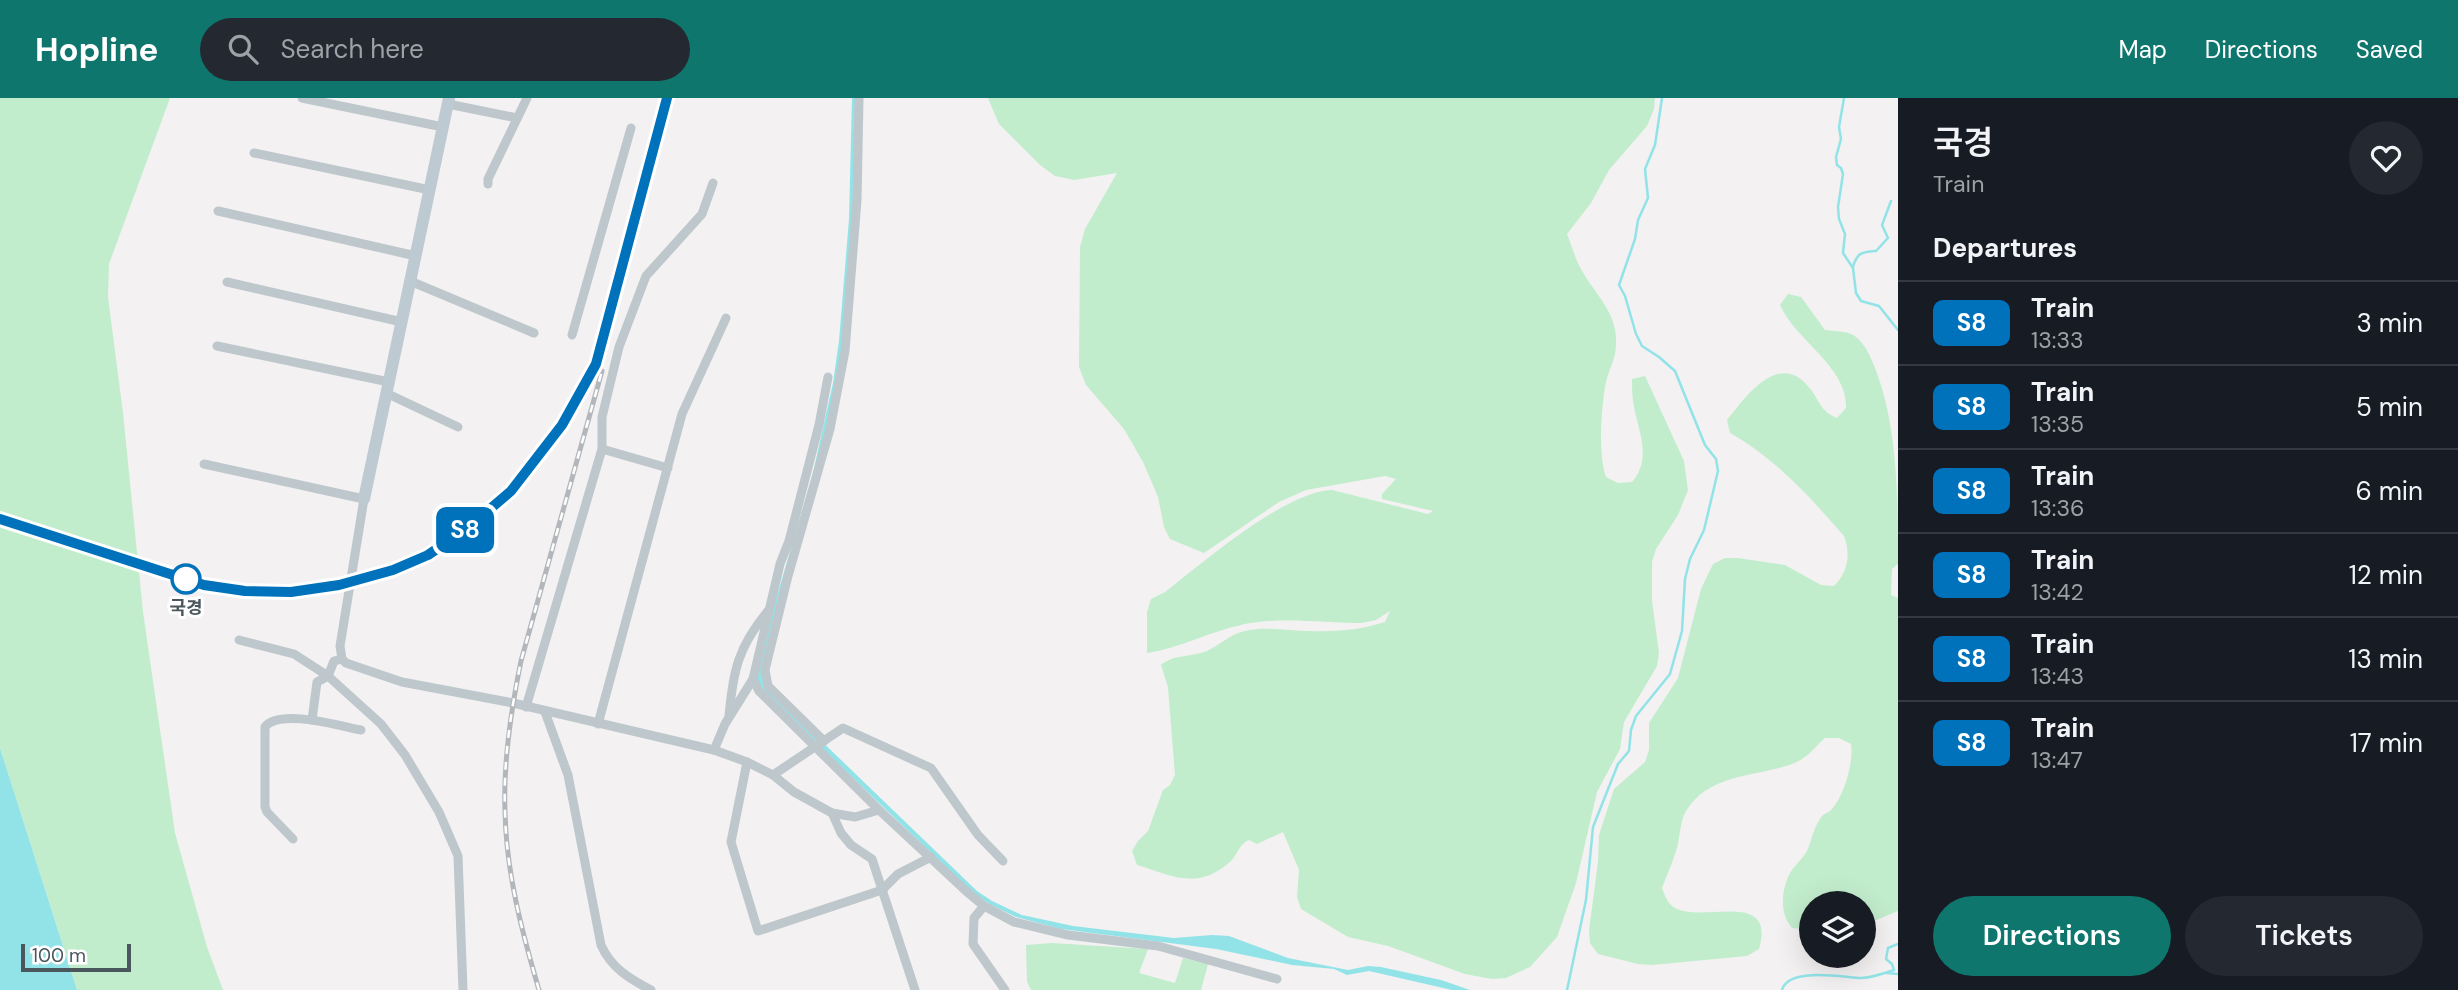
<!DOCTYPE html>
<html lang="en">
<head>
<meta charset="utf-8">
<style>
  :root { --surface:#171b24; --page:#242831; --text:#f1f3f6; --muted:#9ea1a6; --line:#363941; --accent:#0f766e }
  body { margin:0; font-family:"DM Sans","Noto Sans KR",sans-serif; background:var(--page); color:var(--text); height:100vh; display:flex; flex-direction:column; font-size:26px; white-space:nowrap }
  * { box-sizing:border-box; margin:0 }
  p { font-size:23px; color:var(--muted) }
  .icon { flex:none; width:38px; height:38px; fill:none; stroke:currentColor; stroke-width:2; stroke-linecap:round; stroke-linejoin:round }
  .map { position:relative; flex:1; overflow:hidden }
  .side { display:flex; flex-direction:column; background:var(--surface); width:560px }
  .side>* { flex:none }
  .badge { padding:0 14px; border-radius:10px; font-size:24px; line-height:46px }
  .buttons { position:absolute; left:1799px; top:793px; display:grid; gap:14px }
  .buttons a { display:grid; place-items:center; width:77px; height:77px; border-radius:50%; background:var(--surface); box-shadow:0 7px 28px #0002; font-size:35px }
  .scale { position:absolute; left:21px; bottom:18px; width:110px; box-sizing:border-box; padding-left:7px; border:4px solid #4a575d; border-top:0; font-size:19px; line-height:24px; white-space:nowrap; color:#4a575d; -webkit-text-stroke:5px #fff; paint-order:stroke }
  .map>.badge { position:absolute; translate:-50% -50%; box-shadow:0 0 0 4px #fff }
  h2 { padding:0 35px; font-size:26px; line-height:63px }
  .round { display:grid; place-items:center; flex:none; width:74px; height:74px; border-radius:37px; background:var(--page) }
  .headline { display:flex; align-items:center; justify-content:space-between; height:119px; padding:0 35px }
  h1 { font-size:33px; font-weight:600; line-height:52px }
  .button { display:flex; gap:14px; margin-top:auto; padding:14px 35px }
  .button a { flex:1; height:80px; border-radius:42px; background:var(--accent); color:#fff; font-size:28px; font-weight:600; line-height:80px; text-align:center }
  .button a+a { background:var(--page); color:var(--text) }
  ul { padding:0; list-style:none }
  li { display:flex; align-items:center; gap:21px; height:84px; padding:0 35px; border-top:2px solid var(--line) }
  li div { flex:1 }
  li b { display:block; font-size:26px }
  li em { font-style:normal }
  li .badge { min-width:77px; font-weight:700; text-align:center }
  header { display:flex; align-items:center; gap:42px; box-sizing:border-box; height:98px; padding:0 35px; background:var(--accent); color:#fff }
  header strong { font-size:33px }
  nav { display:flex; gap:38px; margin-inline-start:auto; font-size:24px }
  .search { width:490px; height:63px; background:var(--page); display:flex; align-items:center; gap:18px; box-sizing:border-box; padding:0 24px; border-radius:38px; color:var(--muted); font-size:26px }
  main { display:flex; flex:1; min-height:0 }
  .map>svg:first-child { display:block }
</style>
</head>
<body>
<header>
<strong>Hopline</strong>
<div class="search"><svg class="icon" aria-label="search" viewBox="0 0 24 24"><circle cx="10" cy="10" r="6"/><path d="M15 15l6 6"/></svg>Search here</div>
<nav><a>Map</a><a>Directions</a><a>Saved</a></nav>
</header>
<main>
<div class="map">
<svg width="1898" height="892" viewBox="0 0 1898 892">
  <rect width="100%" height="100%" fill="#f3f1f1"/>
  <!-- green -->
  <g fill="#c2edcd">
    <polygon points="0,0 170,0 109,166 108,199 123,315 143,514 175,735 207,849 223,892 77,892 0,650"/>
    <path d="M988,0H1655L1654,11L1647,28L1609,72L1591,105L1567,136C1572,148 1575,161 1581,171C1595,197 1618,214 1616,247C1616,261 1607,275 1605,289C1601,314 1598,356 1606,379L1618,385L1632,384C1652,361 1639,335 1634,309C1632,300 1632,290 1632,281L1645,278L1684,363L1688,392L1678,417L1656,451L1652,464V503L1659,555L1657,568L1624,624L1620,651L1597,694L1576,785L1557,839L1530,869L1506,880L1492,881L1465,876L1388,848L1348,839L1301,811L1297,799L1299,772L1283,734L1257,746L1249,742C1239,746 1238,756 1231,763C1198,793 1173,778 1137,767L1132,753L1138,743L1148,733L1163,692L1170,687L1175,677L1168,589L1161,567C1174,556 1192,559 1207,553C1220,547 1230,536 1245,533C1266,528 1288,533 1310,533C1335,534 1360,532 1385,524L1390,513L1376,522L1362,525C1323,525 1279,518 1241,527C1208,534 1181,550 1147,555V514L1151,501L1165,494C1205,463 1284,394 1332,392L1428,416L1433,413L1382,401V396L1396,381L1385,378L1306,392L1279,404L1204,455L1170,441L1164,429L1158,399L1143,364L1124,331L1086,287L1079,269L1080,149L1085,131L1117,75L1074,82L1055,78L1040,67L999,26Z"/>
    <path d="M1788,196L1801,199L1825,232C1833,233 1844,233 1851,236C1859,239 1865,249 1869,256C1898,317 1898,396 1898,466L1892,471L1891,497L1898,500V813L1864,827V805H1811V832L1792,830C1780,816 1781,796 1788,779C1792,769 1802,762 1807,753C1812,741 1814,728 1822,718C1826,714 1827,716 1831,712C1844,699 1854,663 1851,646L1839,640H1825C1816,648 1809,658 1797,664C1760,680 1711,673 1686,713C1680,723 1680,739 1677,750C1673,763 1667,777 1662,790C1665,798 1668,807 1677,811C1706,824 1776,792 1759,851L1747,858L1652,867L1638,866L1598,856L1590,845L1589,832L1598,764L1599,737L1614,691L1645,664L1649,652V625L1678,580L1701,491L1713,466L1725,460H1738L1785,467L1821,487L1834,488C1848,474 1851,456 1844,438C1810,399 1776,361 1730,335L1727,322C1747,297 1781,249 1812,293C1820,305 1822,314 1837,320L1846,310C1848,269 1795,242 1780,207Z"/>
    <polygon points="1052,845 1148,851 1139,875 1175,885 1183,860 1208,866 1201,892 1031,892 1027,884 1026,847"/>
  </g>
  <!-- water -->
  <g fill="#92e3e8">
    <polygon points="852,0 856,0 854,92 843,244 828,328 763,574 785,608 977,793 992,803 1022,817 1073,828 1174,840 1212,837 1229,838 1288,860 1348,872 1368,868 1381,869 1441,882 1470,892 1452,892 1369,873 1347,877 1334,871 1292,867 1216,851 1061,831 1016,819 991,807 972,794 763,594 757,581 766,535 812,379 833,285 839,243 849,121"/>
    <polygon points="0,650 77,892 0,892"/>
  </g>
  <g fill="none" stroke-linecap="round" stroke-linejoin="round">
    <!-- stream -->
    <g stroke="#92e3e8" stroke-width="2.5">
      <polyline points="1844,0 1839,29 1841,41 1836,59 1837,67 1841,70 1843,76 1838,109 1839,121 1845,136 1843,155 1853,170 1856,195 1861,203 1879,208 1898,232"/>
      <path d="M1853,169C1857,154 1863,154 1876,153L1888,140L1882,127L1891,103"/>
      <polyline points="1887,875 1898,876"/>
      <polyline points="1567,892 1586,802 1593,729 1618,666 1629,653 1631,632 1636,618 1670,576 1682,533 1685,481 1690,461 1704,432 1718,373 1716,361 1705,347 1675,273 1659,259 1642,248 1636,236 1625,198 1619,187 1635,141 1638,122 1648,100 1645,71 1655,47 1662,0"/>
      <path d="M1782,892C1788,869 1841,879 1861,880C1872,880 1884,875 1894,872L1892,866L1886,861L1888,850L1898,846"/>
    </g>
    <!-- street -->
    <g stroke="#bdc7cc" stroke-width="9">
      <polyline points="302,0 443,29"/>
      <polyline points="448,6 517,20"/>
      <polyline points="254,55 430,92"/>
      <polyline points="488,86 488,81 527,0"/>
      <polyline points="218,113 416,158"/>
      <polyline points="410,183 534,235"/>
      <polyline points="227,184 402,224"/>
      <polyline points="572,237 631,30"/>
      <polyline points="217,248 389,284"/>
      <polyline points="386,295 458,329"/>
      <polyline points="602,351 668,370"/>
      <polyline points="204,366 364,401 340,548 342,561 346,565 402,584 513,605 714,652 725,626 753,581 780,466 789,443 819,327 828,279"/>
      <polyline points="239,542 294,556 328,578 381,626 405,657 439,714 458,758 463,892"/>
      <polyline points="753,581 759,593 879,712"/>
      <polyline points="526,609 602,351 602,319 619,249 646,178 702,116 713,85"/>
      <path d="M545,614L568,677L601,847C611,870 630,881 651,892"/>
      <path d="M729,618C733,573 738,549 768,513"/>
      <polyline points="312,622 317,584 328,578 334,563 342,561"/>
      <polyline points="598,626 682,316 726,220"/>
      <polyline points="824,643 768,588 765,572 788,478 830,331 845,253 857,102 859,0"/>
      <polyline points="714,652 747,664 773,677 794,694 832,715 841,735 851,747 872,761 915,892"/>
      <polyline points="747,664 731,744 758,833 882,792 898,776 931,759"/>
      <polyline points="773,677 843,630 931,670 978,737 1003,763"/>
      <polyline points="832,715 855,719 879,712 966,793 984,808 1014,824 1068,837 1158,848 1277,881"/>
      <path d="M293,741L267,714L265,709V629C279,610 340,628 361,632"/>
      <polyline points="984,808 974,820 973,846 1005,892"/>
    </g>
    <!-- secondary -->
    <polyline stroke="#becad1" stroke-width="12" points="364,401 449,0"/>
    <!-- rail casing -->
    <g stroke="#b3b7bb" stroke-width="5">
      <g id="rail">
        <polyline points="0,421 204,487 245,493 291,494 339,487 393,472 427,457 469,429 511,393 562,327 596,266 667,0"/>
        <path d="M539,892C522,834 506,774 505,713C503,663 511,612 521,563L602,273"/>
      </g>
    </g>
    <!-- rail -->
    <use href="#rail" stroke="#fff" stroke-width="2.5" stroke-dasharray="8" stroke-linecap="butt"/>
  </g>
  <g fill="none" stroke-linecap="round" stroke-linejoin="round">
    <!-- line casing -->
    <g stroke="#fff" stroke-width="16">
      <polyline id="line" points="0,421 204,487 245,493 291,494 339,487 393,472 428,457 469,429 511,393 562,327 596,266 667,0"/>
    </g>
    <!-- line -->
    <use href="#line" stroke="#0072bc" stroke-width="10"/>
  </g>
  <!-- markers -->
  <circle fill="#fff" stroke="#0072bc" stroke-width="3.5" cx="186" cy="481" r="14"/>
  <g text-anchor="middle" stroke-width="6" stroke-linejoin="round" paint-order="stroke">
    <!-- stop labels -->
    <g font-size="18" font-weight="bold" fill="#4a575d" stroke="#fff">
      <text x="186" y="516">국경</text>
    </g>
  </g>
</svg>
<div class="buttons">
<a><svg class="icon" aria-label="layers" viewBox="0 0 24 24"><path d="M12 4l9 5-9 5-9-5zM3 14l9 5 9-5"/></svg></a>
</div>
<div class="scale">100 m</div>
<b class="badge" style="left:465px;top:432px;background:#0072bc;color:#fff">S8</b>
</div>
<section class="side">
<div class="headline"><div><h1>국경</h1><p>Train</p></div><a class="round"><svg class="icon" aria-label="heart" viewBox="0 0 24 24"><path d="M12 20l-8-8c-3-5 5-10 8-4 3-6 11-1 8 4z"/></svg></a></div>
<h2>Departures</h2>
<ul>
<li><span class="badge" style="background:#0072bc;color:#fff">S8</span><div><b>Train</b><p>13:33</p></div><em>3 min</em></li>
<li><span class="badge" style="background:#0072bc;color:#fff">S8</span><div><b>Train</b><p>13:35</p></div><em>5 min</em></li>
<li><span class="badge" style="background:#0072bc;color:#fff">S8</span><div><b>Train</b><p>13:36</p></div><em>6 min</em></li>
<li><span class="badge" style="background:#0072bc;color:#fff">S8</span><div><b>Train</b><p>13:42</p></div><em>12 min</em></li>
<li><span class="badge" style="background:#0072bc;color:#fff">S8</span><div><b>Train</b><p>13:43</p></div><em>13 min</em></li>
<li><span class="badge" style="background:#0072bc;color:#fff">S8</span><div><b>Train</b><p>13:47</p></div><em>17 min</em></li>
</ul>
<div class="button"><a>Directions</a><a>Tickets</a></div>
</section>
</main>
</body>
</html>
